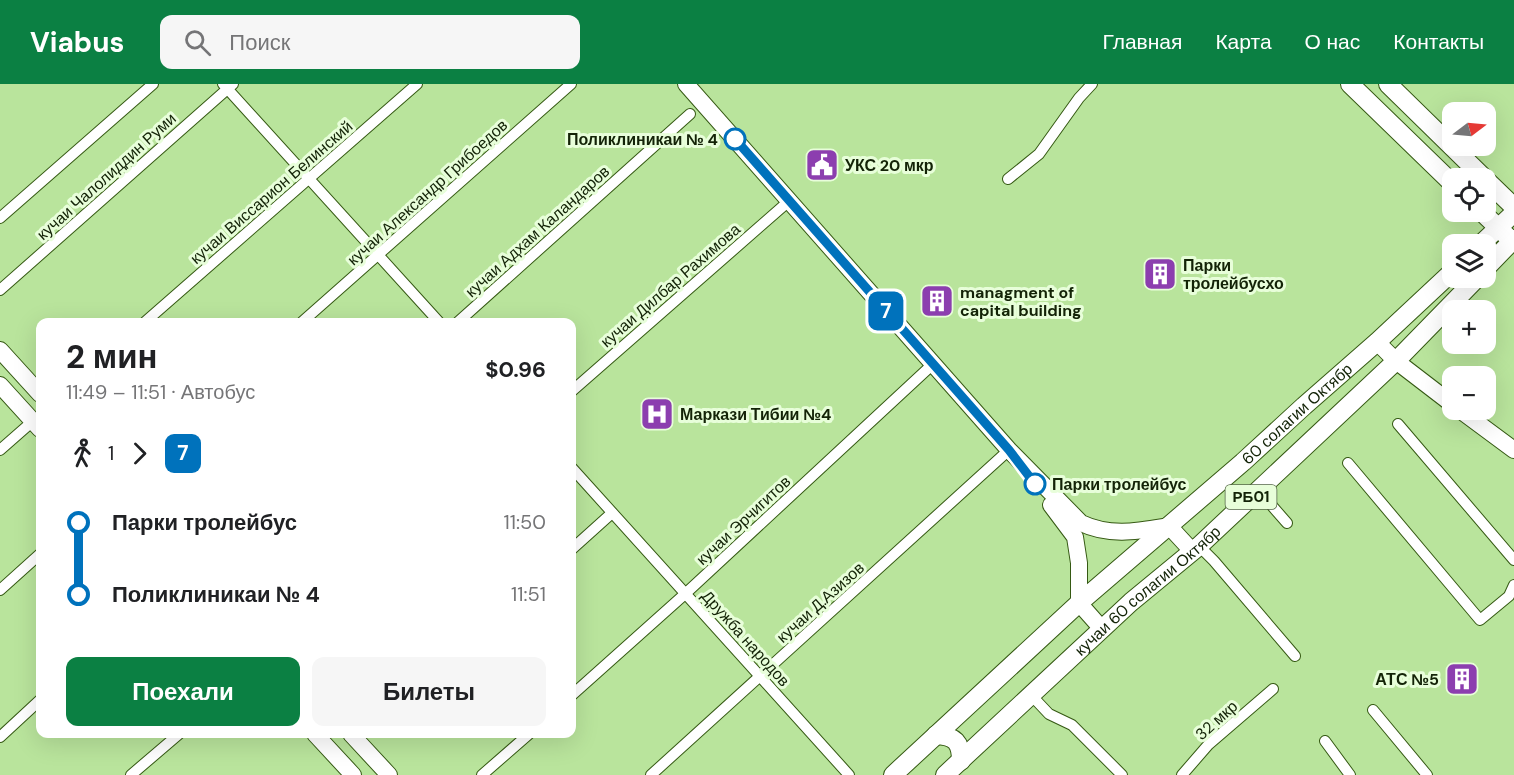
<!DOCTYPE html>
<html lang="ru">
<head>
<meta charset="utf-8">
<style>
  :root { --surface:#fff; --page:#f6f6f6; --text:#202124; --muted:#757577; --accent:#0b8043 }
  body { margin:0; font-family:"DM Sans",sans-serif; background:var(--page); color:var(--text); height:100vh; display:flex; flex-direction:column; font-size:22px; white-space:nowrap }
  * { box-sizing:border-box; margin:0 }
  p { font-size:20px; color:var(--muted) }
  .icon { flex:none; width:33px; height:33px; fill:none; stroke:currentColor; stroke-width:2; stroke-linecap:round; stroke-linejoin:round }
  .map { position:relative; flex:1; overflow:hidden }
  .details { position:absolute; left:36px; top:234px; width:540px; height:420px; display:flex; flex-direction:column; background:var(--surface); border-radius:12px; box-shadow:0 6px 24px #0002 }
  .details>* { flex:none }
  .badge { padding:0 12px; border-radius:9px; font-size:21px; line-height:39px }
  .needle { width:39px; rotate:74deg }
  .fabs { position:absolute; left:1442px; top:18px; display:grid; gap:12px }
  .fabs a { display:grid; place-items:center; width:54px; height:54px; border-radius:12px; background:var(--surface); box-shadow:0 6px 24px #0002; font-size:30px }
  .map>.badge { position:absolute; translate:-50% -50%; box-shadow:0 0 0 3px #fff }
  .legs { display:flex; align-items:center; gap:9px; height:66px; padding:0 30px; font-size:20px }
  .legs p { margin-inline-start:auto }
  .overview { display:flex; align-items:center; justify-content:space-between; height:102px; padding:0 30px }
  h1 { font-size:33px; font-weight:700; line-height:45px }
  .primary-button { display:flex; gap:12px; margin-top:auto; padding:12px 30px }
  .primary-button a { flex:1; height:69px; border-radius:12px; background:var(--accent); color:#fff; font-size:24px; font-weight:700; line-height:69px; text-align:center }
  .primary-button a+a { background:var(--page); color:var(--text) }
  ul { padding:0 30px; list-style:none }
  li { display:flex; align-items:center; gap:21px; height:72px; font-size:22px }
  li i { display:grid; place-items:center; width:9px; height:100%; margin:0 8px; background:currentColor }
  li i::after { content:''; width:15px; height:15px; margin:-8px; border:4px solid; border-radius:50%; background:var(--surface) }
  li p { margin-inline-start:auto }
  li:first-child i { background:linear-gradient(#0000 50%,currentColor 0) }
  li:last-child i { background:linear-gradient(currentColor 50%,#0000 0) }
  header { display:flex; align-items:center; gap:36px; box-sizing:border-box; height:84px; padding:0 30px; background:var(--accent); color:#fff }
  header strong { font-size:28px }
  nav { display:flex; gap:33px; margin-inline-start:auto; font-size:21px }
  .search { width:420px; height:54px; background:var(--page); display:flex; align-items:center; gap:15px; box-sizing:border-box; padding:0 21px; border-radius:12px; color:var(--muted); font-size:22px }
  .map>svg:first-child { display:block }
</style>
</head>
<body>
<header>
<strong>Viabus</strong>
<div class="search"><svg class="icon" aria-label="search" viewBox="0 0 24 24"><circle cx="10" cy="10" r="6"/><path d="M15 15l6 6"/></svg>Поиск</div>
<nav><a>Главная</a><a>Карта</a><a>О нас</a><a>Контакты</a></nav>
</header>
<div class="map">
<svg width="1514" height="691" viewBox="0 0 1514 691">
  <rect width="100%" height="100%" fill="#b9e49c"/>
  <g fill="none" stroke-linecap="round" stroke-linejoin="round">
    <!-- minor casing -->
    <g stroke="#355913" stroke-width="12">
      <g id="minor">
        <polyline points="223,0 439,238"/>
        <polyline points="1008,95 1039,70 1079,14 1092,0"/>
        <polyline points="0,134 153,0"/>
        <polyline points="0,206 233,0"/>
        <polyline points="145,238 417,0"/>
        <polyline points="302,238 571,0"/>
        <polyline points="458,238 690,30"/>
        <polyline points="572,307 789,117"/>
        <polyline points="1398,340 1514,476"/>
        <polyline points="0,366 33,337"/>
        <polyline points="1348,379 1480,536 1509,512 1514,501"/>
        <polyline points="572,384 849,691"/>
        <polyline points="1260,404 1273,423 1287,439"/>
        <polyline points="1199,462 1214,477 1295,572"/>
        <polyline points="572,465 612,429"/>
        <polyline points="0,506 40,470"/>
        <polyline points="572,611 685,510 933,280"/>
        <polyline points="1032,612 1049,630 1072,641 1122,691"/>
        <polyline points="1373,626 1427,691"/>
        <polyline points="0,653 40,616"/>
        <polyline points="1325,657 1350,691"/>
        <polyline points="131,691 179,650"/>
        <polyline points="482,691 529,650"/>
        <polyline points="651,691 1009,366"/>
        <polyline points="1182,691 1208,661 1273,605"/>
      </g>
    </g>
    <!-- secondary casing -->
    <g stroke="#355913" stroke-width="18">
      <g id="secondary">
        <path d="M686,0L1009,366L1081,439C1110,453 1139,447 1169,442L1192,467"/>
        <polyline points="1377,258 1396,277 1452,320"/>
        <polyline points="0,266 40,310"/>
        <polyline points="0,301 40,345"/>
        <polyline points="1460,326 1514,366"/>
        <polyline points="1051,421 1075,453 1079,479 1079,519 1102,545"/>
        <polyline points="315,650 353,691"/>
        <polyline points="351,650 389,691"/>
      </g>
    </g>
    <!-- trunk casing -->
    <g stroke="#355913" stroke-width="20">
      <g id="trunk">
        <polyline points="1350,0 1452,99"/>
        <polyline points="1388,0 1484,94"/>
        <polyline points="1485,95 1514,123"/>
        <polyline points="1482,128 1512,157"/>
        <polyline points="1481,160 1514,129"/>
        <polyline points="1485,185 1514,155"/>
        <path d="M936,651C955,652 961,658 961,677"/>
        <path id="s1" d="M893,691L1079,519L1243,378L1304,322L1377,258L1452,188"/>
        <path id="s2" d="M945,691L1131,518L1199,462L1396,277L1477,194"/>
      </g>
    </g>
    <!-- minor -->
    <use href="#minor" stroke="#fff" stroke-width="10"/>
    <!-- secondary -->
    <use href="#secondary" stroke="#fff" stroke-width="16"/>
    <!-- trunk -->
    <use href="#trunk" stroke="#fff" stroke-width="18"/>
  </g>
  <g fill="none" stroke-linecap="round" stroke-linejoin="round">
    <!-- line-1 casing -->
    <g stroke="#fff" stroke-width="14">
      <polyline id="line-1" points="735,55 1009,366 1035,400"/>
    </g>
    <!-- line-1 -->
    <use href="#line-1" stroke="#0072bc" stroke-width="9"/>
  </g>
  <!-- icons -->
  <defs>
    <g id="civic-square" transform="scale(1.725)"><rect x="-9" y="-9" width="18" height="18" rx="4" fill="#8c3eaf" stroke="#e8feda"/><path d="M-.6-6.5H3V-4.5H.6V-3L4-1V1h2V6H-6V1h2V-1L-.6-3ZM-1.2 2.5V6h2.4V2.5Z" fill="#fff"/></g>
    <g id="building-square" transform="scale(1.725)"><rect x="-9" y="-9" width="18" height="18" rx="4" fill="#8c3eaf" stroke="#e8feda"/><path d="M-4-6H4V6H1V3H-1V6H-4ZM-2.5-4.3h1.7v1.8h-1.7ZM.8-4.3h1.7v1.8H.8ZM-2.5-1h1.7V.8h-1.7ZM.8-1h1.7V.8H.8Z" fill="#fff"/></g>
    <g id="hospital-square" transform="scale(1.725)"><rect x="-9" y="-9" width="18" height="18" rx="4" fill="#8c3eaf" stroke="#e8feda"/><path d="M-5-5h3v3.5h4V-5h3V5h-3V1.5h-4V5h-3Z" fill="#fff"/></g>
  </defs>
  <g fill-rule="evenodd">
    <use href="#civic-square" x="822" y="81"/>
    <use href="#building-square" x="1160" y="190"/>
    <use href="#building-square" x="937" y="217"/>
    <use href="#hospital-square" x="657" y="330"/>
    <use href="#building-square" x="1462" y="595"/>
  </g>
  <!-- markers -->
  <g fill="#fff" stroke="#0072bc" stroke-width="3">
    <circle cx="735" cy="55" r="10"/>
    <circle cx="1035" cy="400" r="10"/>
  </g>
  <g text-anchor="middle" stroke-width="6" stroke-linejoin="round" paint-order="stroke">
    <!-- shield labels -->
    <rect fill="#e8feda" stroke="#536546" stroke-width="1.5" x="1225.5" y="401" width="51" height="24" rx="4.5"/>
    <g font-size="15" font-weight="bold" fill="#132307">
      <text x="1251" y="418">РБ01</text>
    </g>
    <!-- stop labels -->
    <g font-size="16" font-weight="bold" fill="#132307" stroke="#e8feda" text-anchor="end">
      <text x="718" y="61">Поликлиникаи № 4</text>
      <text x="1052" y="406" text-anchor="start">Парки тролейбус</text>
    </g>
    <!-- poi labels -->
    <g font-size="16" font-weight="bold" fill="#132307" stroke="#e8feda" text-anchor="start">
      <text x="845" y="87">УКС 20 мкр</text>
      <text x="1183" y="187">Парки<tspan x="1183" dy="18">тролейбусхо</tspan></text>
      <text x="960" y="214">managment of<tspan x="960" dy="18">capital building</tspan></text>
      <text x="680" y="336">Маркази Тибии №4</text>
      <text x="1439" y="601" text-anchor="end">АТС №5</text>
    </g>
    <!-- street labels -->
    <g font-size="16" fill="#132307" stroke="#e8feda">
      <text transform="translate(106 92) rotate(-42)" y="6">кучаи Чалолиддин Руми</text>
      <text transform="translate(271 108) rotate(-41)" y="6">кучаи Виссарион Белинский</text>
      <text transform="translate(427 108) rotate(-42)" y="6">кучаи Александр Грибоедов</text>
      <text transform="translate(537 147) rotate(-42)" y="6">кучаи Адхам Каландаров</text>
      <text transform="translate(670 201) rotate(-41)" y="6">кучаи Дилбар Рахимова</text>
      <text dy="6" stroke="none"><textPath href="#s1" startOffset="542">60 солагии Октябр</textPath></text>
      <text transform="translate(743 436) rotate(-43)" y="6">кучаи Эрчигитов</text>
      <text dy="6" stroke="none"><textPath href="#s2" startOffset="274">кучаи 60 солагии Октябр</textPath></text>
      <text transform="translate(820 518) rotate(-42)" y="6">кучаи Д.Азизов</text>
      <text transform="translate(746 554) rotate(48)" y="6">Дружба народов</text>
      <text transform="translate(1216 636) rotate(-42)" y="6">32 мкр</text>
    </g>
  </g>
</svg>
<div class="fabs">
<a><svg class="needle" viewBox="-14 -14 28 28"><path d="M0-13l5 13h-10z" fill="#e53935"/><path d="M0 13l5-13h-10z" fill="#757577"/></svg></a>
<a><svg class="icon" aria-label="locate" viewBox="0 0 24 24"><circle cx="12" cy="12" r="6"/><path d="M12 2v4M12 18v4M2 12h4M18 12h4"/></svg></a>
<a><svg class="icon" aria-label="layers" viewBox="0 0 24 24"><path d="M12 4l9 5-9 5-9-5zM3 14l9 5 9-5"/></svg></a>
<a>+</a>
<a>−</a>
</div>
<b class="badge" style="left:886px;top:227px;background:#0072bc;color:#fff">7</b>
<section class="details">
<div class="overview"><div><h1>2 мин</h1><p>11:49 – 11:51 · Автобус</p></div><b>$0.96</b></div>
<div class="legs"><svg class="icon" aria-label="walk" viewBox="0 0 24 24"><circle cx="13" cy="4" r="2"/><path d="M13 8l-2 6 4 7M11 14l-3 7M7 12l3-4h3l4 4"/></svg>1<svg class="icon" aria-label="forward" viewBox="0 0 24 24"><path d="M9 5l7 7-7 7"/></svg><b class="badge" style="background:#0072bc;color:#fff">7</b></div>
<ul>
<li><i style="color:#0072bc"></i><b>Парки тролейбус</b><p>11:50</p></li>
<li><i style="color:#0072bc"></i><b>Поликлиникаи № 4</b><p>11:51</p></li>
</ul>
<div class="primary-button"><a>Поехали</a><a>Билеты</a></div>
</section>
</div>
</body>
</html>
